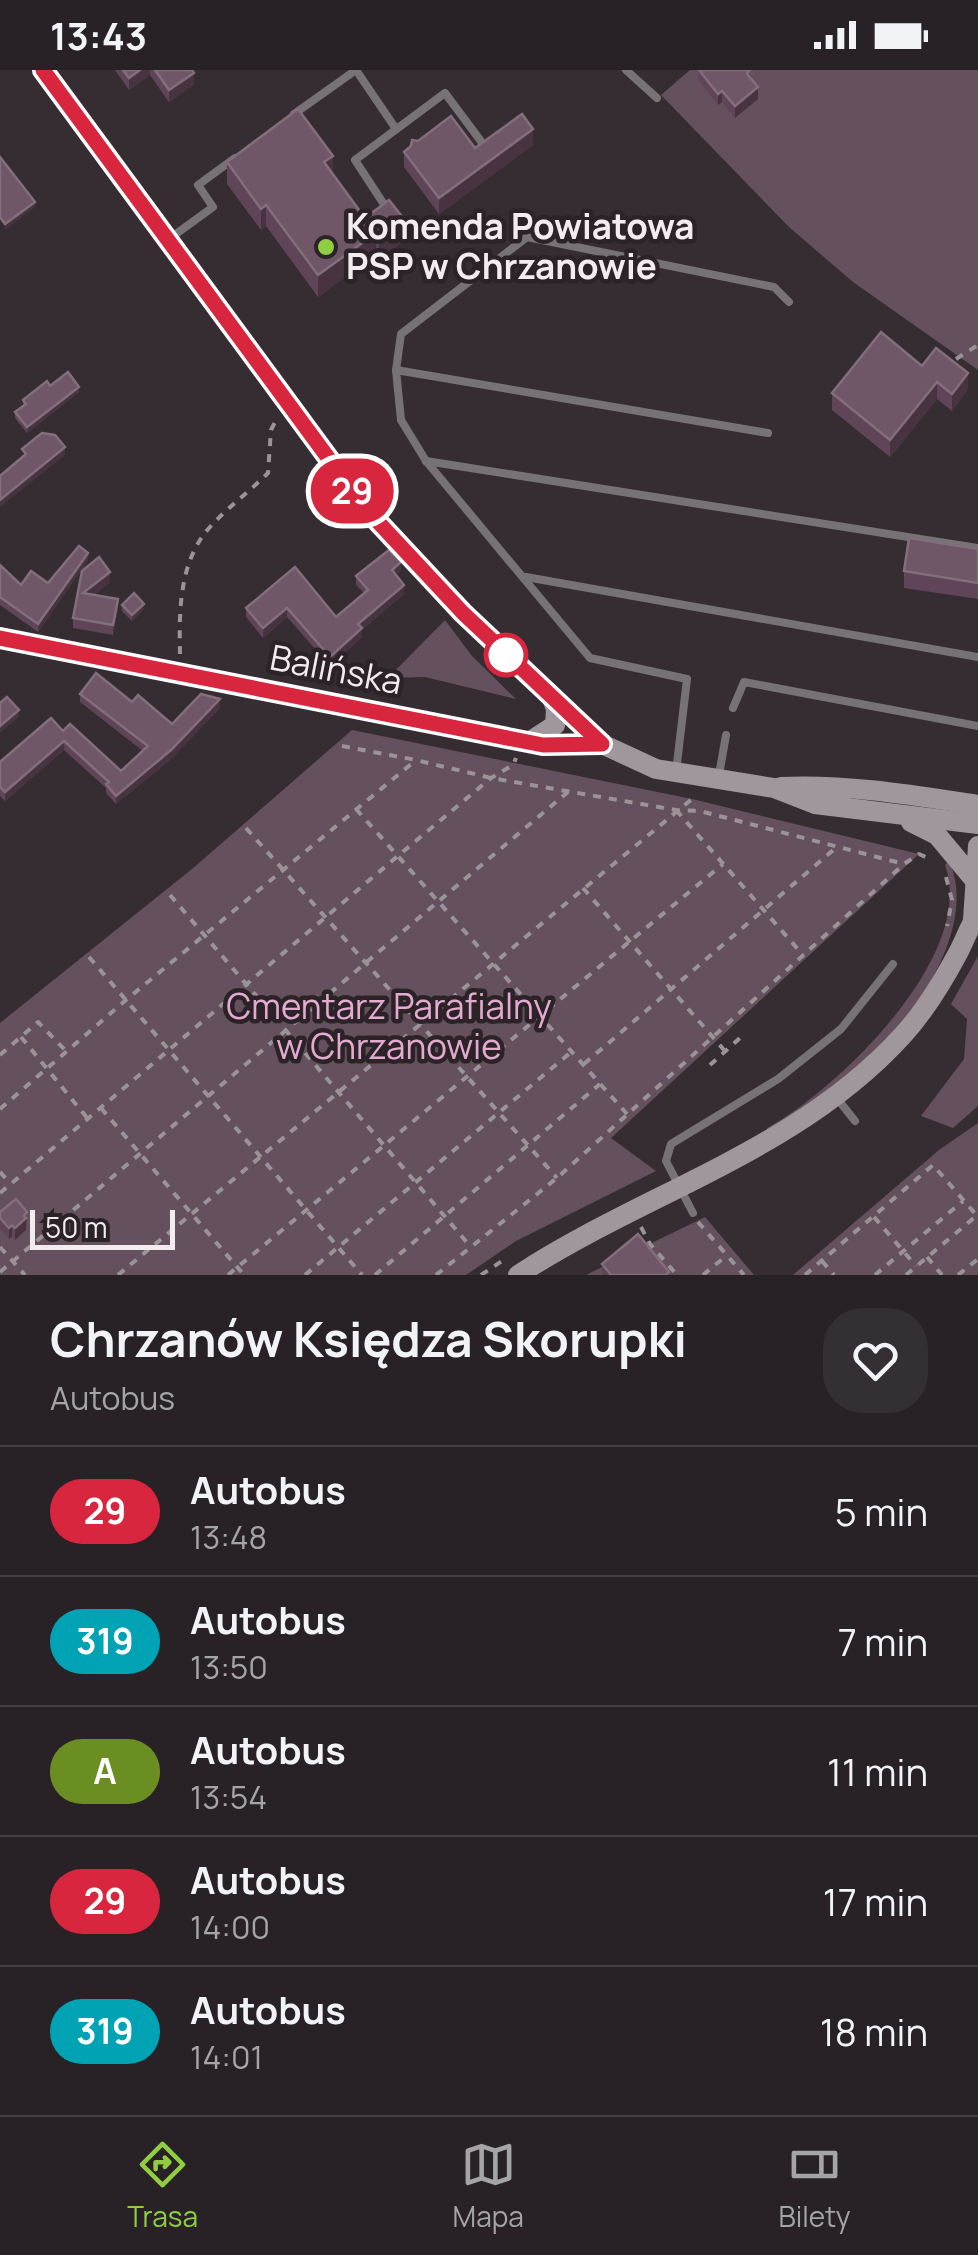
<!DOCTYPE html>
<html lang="pl">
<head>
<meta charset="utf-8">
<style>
  :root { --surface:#282226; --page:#342f32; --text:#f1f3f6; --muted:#a5a4a7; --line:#443f43; --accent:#91cd40 }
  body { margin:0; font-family:Manrope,sans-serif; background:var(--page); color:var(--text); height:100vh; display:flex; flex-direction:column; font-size:38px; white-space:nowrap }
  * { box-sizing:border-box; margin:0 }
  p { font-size:32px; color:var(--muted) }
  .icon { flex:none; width:55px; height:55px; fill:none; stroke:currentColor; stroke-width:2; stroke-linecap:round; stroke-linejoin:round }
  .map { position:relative; height:1205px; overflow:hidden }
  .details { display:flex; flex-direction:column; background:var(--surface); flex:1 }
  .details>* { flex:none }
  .badge { padding:0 20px; border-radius:32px; font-size:35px; line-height:65px }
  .scale { position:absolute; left:30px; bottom:25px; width:145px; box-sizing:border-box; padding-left:10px; border:5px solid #f2ecf0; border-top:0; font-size:28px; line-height:35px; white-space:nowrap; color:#f2ecf0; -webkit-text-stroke:8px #2c2328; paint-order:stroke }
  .map>.badge { position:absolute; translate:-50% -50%; box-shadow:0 0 0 5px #fff }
  .round { display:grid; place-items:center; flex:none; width:105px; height:105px; border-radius:40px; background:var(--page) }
  .overview { display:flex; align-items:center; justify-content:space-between; height:170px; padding:0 50px }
  h1 { font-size:48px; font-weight:700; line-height:75px }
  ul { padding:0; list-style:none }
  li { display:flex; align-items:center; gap:30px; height:130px; padding:0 50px; border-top:2px solid var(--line) }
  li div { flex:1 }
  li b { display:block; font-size:38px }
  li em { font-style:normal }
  li .badge { min-width:110px; font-weight:700; text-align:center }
  .status { display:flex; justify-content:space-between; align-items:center; height:70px; padding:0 50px; background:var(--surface); direction:ltr }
  .status svg { height:28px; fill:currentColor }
  .tab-bar { display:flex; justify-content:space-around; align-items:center; height:140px; border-top:2px solid var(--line); background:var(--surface); font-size:28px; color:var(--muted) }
  .tab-bar a { display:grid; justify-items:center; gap:5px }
  .tab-bar .active { color:var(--accent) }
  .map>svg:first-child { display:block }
</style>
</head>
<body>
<div class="status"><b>13:43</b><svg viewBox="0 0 49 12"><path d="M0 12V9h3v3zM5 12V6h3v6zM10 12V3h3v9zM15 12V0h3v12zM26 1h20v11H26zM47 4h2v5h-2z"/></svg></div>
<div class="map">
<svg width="978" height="1205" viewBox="0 0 978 1205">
  <rect width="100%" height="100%" fill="#362d32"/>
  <!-- green -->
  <g fill="#65515e">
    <polygon points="690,0 978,0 978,300 853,212 789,157 661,25"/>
    <polygon points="445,550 472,586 516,629 425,607 388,608"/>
    <polygon points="352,660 692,729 919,784 611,1068 656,1101 516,1171 466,1205 0,1205 0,953 192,799"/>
    <path d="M949,791C978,853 918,944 872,986C841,1015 801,1039 767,1065V1058C836,1021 978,885 945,795Z"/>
    <polygon points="978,886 978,1036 953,1058 921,1046 964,989 967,949 951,934"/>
    <polygon points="978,1053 978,1205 793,1205 939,1080"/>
    <polygon points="705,1147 754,1205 586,1205"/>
  </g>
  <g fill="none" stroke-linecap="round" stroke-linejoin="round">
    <!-- path -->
    <g stroke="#9a9397" stroke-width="4" stroke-dasharray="8 8" stroke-linecap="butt">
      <polyline points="956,289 978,275"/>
      <path d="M180,584C179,541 179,491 210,457C228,437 249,422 268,403L271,360L277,348"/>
      <polyline points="342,676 416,690 491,708 676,740 700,741 904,794"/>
      <polyline points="356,739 627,1044"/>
      <polyline points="676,740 803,885"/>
      <polyline points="246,758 557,1108"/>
      <polyline points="946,807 952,830 947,856"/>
      <polyline points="583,818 724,980"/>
      <polyline points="170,825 470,1176"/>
      <polyline points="89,887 362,1205"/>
      <polyline points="21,967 88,1049"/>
      <polyline points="0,985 38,952 66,981"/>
      <polyline points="584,994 838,776"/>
      <polyline points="710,995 740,968"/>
      <polyline points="101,1038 244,1205"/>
      <polyline points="0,1039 126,930 416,690"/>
      <polyline points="0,1102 10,1113"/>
      <polyline points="0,1123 399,785 491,708 513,695 516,688"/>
      <polyline points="874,1147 916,1196"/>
      <polyline points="698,1152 744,1205"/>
      <polyline points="641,1157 650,1174 677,1205"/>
      <polyline points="0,1177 25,1205"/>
      <polyline points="927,1187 942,1205"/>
      <polyline points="822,1191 834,1205"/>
      <polyline points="0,1202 569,721"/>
      <polyline points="118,1205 692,729 693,724"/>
      <polyline points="228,1205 723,794"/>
      <polyline points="305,1205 570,983"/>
      <polyline points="375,1205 600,1014"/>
      <polyline points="436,1205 557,1108 904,794 919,784 932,790"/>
      <polyline points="481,1205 502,1191"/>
      <polyline points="703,1205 726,1186"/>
      <polyline points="805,1205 933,1095 978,1147"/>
      <polyline points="875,1205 963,1131"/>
      <polyline points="906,1205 975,1147"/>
      <polyline points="958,1205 978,1189"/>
    </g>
    <!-- lane -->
    <g stroke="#777275" stroke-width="8">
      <polyline points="626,0 657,28"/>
      <polyline points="294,44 356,0 396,59"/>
      <polyline points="387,139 355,90 445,23 483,74"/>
      <polyline points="169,169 213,137 198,115 235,88"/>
      <polyline points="396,300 768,363"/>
      <polyline points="426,391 978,478"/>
      <polyline points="526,507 978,587"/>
      <polyline points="733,638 744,612 978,656"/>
      <polyline points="676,702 687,609 590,588 426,391 401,350 396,300 401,264 527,167 774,217 789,232"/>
      <polyline points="719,705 726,665"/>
      <polyline points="836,1027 855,1051"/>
      <polyline points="693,1143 666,1091 671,1074 778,1009 841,959 893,894"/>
    </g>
    <!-- secondary -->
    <g stroke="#9f979c" stroke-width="20">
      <polyline points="43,0 365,438 463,543 602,674 656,699 774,718 815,734 978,754"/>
      <polyline points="0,568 543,675 602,674"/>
      <polyline points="529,672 555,655 556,639 552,628"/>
      <path d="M781,717C848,714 912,725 978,735"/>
      <polyline points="911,752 937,765 973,808"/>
      <polyline points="973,850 978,776"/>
      <path d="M518,1205C645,1122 798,1081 903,965C925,941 942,913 958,883C965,870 970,855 978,843"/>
    </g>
  </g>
  <!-- wall -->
  <g fill="#5f4557">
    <polygon points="115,0 192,0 194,14 169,32 150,5 129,20"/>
    <polygon points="698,0 750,0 751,9 758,29 735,48 722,32 718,35 698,10"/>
    <polygon points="418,71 475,78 533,75 439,144 404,97 404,82"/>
    <polygon points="227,92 333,104 365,148 404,171 379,189 376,184 318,227 266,156 261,160 227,114"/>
    <polygon points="922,296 968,319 952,341 937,329 890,387 832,340 832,323"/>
    <polygon points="50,316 79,322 27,363 15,348 15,342 23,336 23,330"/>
    <polygon points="978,479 978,529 904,518 904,501"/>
    <polygon points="88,490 38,562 0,535 0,495 21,515 48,513"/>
    <polygon points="295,497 336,547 364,523 356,515 356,506 401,501 396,505 404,524 362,560 362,567 330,596 287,547 263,568 246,547 246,538"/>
    <polygon points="82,501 110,512 94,525 118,539 113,565 73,558 73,548"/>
    <polygon points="122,535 144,539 132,551 122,541"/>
    <polygon points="80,624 132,632 172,654 220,638 171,689 116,734 106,723 106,718 64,680 5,731 0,726 0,692 63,661 121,701 143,681 80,632"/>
    <polygon points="0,1142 27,1154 26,1160 15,1170 12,1167 9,1169 0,1159"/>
    <polygon points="602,1194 669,1205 602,1205"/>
  </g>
  <!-- shaded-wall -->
  <g fill="#483441">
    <polygon points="140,0 150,0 150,5 129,20 129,8"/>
    <polygon points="194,3 194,14 169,32 169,20"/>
    <polygon points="758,17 758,29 735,48 735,36"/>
    <polygon points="722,21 722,32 718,35 718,24"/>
    <polygon points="533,59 533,75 439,144 439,128"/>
    <polygon points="333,86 333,107 324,92"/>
    <polygon points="35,132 35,137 5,160 5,154"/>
    <polygon points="266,135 266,156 261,160 261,139"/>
    <polygon points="404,149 404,171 379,189 379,167"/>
    <polygon points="376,163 376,184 318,227 318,205"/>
    <polygon points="968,303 968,319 952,341 952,324"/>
    <polygon points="937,312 937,329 890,387 890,370"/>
    <polygon points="79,317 79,322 27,363 27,357"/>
    <polygon points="65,377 65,385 0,437 0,430"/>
    <polygon points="88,483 88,490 38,562 38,554"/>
    <polygon points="401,492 401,501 392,509 392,500"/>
    <polygon points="110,502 110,512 83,533 83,523"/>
    <polygon points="404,515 404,524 362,560 362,567 330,596 330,587 358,554"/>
    <polygon points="118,529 118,539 113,565 113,555"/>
    <polygon points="144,534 144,539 132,551 132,545"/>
    <polygon points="287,538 287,547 263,568 263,558"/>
    <polygon points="220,629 220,638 171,689 116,734 116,726"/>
    <polygon points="19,640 19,647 0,663 0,656"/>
    <polygon points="64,671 64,680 5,731 5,722"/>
    <polygon points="27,1142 26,1160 15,1170 15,1158"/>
    <polygon points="12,1155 12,1167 9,1169 9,1158"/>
  </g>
  <!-- building -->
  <g fill="#6f5767" stroke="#836e7c" stroke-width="2.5">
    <polygon points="123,0 140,0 129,8"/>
    <polygon points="155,0 192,0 194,3 169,20"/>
    <polygon points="699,0 750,0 747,4 758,17 735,36 722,21 718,24"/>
    <polygon points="298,39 333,86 324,92 365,148 389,130 404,149 379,167 376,163 318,205 266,135 261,139 227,92"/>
    <polygon points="522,44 533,59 439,128 404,82 411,76 412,70 418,71 451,46 475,78"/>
    <polygon points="0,87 35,132 5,154 0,147"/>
    <polygon points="881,262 922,296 936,278 968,303 952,324 937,312 890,370 832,323"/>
    <polygon points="68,302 79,317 27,357 15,342 26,334 23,330 47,311 50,316"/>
    <polygon points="42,363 55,365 65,377 0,430 0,406 26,384 22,379"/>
    <polygon points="909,468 978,479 978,513 904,501"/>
    <polygon points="79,476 88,483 38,554 0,527 0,495 21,515 31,501 48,513"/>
    <polygon points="389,480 401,492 392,500 404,515 358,554 362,558 330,587 287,538 263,558 246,538 295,497 336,547 368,520 356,506"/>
    <polygon points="99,487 110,502 83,523 118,529 113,555 73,548 82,501"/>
    <polygon points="134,523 144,534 132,545 122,535"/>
    <polygon points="96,603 132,632 138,625 172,654 201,624 220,629 171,680 116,726 106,714 109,712 64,671 5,722 0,717 0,692 51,648 63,661 70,654 121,701 148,676 80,624"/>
    <polygon points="7,627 19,640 0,656 0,633"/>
    <polygon points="16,1129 27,1142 24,1146 26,1148 15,1158 12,1155 9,1158 0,1148 0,1142"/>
    <polygon points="638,1164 669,1202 666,1205 611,1205 602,1194"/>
  </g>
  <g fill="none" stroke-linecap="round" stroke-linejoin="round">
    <!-- line casing -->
    <g stroke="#fff" stroke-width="22">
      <polyline id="line" points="0,568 543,675 602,674 463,543 365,438 43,0"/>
    </g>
    <!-- line -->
    <use href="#line" stroke="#d7263d" stroke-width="15"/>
  </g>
  <!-- markers -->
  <circle fill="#91cd40" stroke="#2c2328" stroke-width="4" cx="326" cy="177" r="10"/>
  <circle fill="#fff" stroke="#d7263d" stroke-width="5" cx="506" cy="585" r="20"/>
  <g text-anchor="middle" stroke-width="9" stroke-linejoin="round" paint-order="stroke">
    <!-- poi labels -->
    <g font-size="35" font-weight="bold" fill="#f2ecf0" stroke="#2c2328" text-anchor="start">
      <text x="346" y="169">Komenda Powiatowa<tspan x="346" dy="40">PSP w Chrzanowie</tspan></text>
    </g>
    <!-- street labels -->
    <g font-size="35" fill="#f2ecf0" stroke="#2c2328">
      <text transform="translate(336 600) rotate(11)" y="12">Balińska</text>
    </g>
    <!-- park labels -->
    <g font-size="35" fill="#e2abcf" stroke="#2c2328">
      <text x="389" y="949">Cmentarz Parafialny<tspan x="389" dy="40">w Chrzanowie</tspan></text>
    </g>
  </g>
</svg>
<div class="scale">50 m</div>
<b class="badge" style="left:352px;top:421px;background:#d7263d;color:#fff">29</b>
</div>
<section class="details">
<div class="overview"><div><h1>Chrzanów Księdza Skorupki</h1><p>Autobus</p></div><a class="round"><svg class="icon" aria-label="heart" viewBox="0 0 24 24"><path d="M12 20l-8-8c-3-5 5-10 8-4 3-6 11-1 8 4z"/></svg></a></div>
<ul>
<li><span class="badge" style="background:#d7263d;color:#fff">29</span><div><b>Autobus</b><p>13:48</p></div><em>5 min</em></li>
<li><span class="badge" style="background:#00a3b4;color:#fff">319</span><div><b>Autobus</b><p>13:50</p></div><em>7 min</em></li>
<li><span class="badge" style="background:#6b8e23;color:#fff">A</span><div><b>Autobus</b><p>13:54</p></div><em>11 min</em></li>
<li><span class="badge" style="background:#d7263d;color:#fff">29</span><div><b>Autobus</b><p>14:00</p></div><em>17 min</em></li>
<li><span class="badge" style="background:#00a3b4;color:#fff">319</span><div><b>Autobus</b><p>14:01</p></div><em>18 min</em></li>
</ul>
</section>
<nav class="tab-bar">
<a class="active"><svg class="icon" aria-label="directions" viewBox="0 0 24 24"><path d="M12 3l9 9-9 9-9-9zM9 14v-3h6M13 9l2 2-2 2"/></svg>Trasa</a>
<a><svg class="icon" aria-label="map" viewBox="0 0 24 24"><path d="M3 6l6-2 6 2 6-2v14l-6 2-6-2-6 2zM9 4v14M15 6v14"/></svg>Mapa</a>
<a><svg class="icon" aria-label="tickets" viewBox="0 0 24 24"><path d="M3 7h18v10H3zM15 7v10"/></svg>Bilety</a>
</nav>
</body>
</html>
